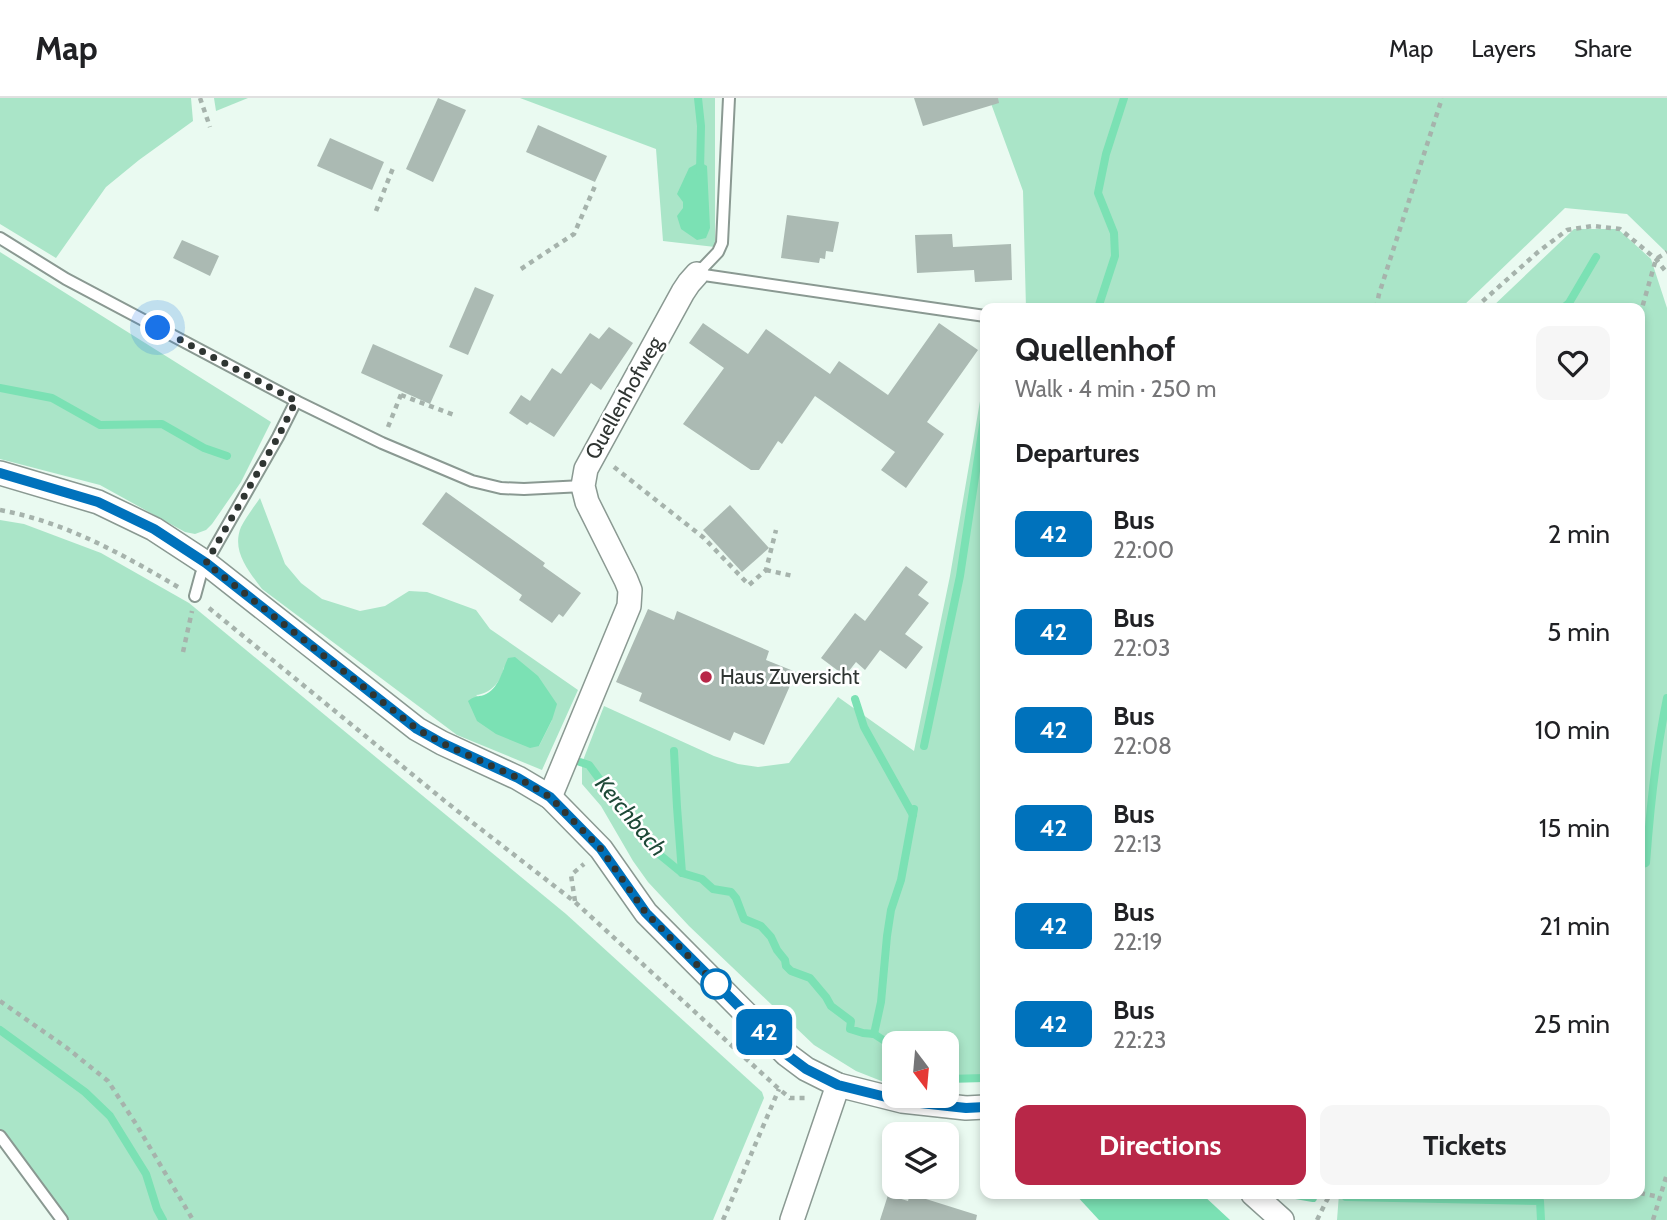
<!DOCTYPE html>
<html lang="en">
<head>
<meta charset="utf-8">
<style>
  :root { --surface:#fff; --page:#f6f6f6; --text:#202124; --muted:#757577; --line:#e0e0e0; --accent:#b82748 }
  body { margin:0; font-family:Cabin,sans-serif; background:var(--page); color:var(--text); height:100vh; display:flex; flex-direction:column; font-size:26px; white-space:nowrap }
  * { box-sizing:border-box; margin:0 }
  p { font-size:23px; color:var(--muted) }
  .icon { flex:none; width:38px; height:38px; fill:none; stroke:currentColor; stroke-width:2; stroke-linecap:round; stroke-linejoin:round }
  .map { position:relative; flex:1; overflow:hidden }
  .sheet { position:absolute; left:980px; top:205px; width:665px; height:896px; display:flex; flex-direction:column; background:var(--surface); border-radius:14px; box-shadow:0 4px 10px #0003 }
  .sheet>* { flex:none }
  .badge { padding:0 14px; border-radius:10px; font-size:24px; line-height:46px }
  .needle { width:46px; rotate:164deg }
  .controls { position:absolute; left:882px; top:933px; display:grid; gap:14px }
  .controls a { display:grid; place-items:center; width:77px; height:77px; border-radius:14px; background:var(--surface); box-shadow:0 4px 10px #0003; font-size:35px }
  .you { position:absolute; width:35px; height:35px; margin:-18px; border:5px solid #fff; border-radius:50%; background:#1a73e8; box-shadow:0 0 0 10px #1a73e833 }
  .map>.badge { position:absolute; translate:-50% -50%; box-shadow:0 0 0 4px #fff }
  h2 { padding:0 35px; font-size:26px; line-height:63px }
  .round { display:grid; place-items:center; flex:none; width:74px; height:74px; border-radius:14px; background:var(--page) }
  .head { display:flex; align-items:center; justify-content:space-between; height:119px; padding:0 35px }
  h1 { font-size:33px; font-weight:700; line-height:52px }
  .cta { display:flex; gap:14px; margin-top:auto; padding:14px 35px }
  .cta a { flex:1; height:80px; border-radius:14px; background:var(--accent); color:#fff; font-size:28px; font-weight:700; line-height:80px; text-align:center }
  .cta a+a { background:var(--page); color:var(--text) }
  ul { padding:0; list-style:none }
  li { display:flex; align-items:center; gap:21px; height:98px; padding:0 35px }
  li div { flex:1 }
  li b { display:block; font-size:26px }
  li em { font-style:normal }
  li .badge { min-width:77px; font-weight:700; text-align:center }
  header { display:flex; align-items:center; gap:42px; box-sizing:border-box; height:98px; padding:0 35px; background:var(--surface); border-bottom:2px solid var(--line) }
  header strong { font-size:33px }
  nav { display:flex; gap:38px; margin-inline-start:auto; font-size:24px }
  .map>svg:first-child { display:block }
</style>
</head>
<body>
<header>
<strong>Map</strong>
<nav><a>Map</a><a>Layers</a><a>Share</a></nav>
</header>
<div class="map">
<svg width="1667" height="1122" viewBox="0 0 1667 1122">
  <rect width="100%" height="100%" fill="#eafaf1"/>
  <!-- green -->
  <g fill="#aae5c8" fill-rule="evenodd">
    <polygon points="0,0 191,0 193,23 139,62 106,89 56,160 0,126"/>
    <polygon points="214,0 248,0 216,13"/>
    <polygon points="520,0 715,0 715,149 663,143 656,51"/>
    <polygon points="989,0 1667,0 1667,155 1627,116 1565,110 1461,210 1026,210 1023,93"/>
    <polygon points="1574,131 1618,131 1651,161 1667,210 1667,1122 1337,1122 1339,1096 1640,1096 1640,210 1491,210"/>
    <polygon points="0,154 271,324 241,384 212,426 206,432 195,436 185,434 100,387 0,361"/>
    <polygon points="985,274 985,982 947,977 947,945 894,945 894,988 856,973 814,947 689,828 648,784 633,763 601,708 582,686 582,665 604,608 714,658 738,666 758,669 789,665 838,599 914,653 950,478"/>
    <path d="M260,400L285,466L301,485L322,501L360,513L385,508L409,493L427,494L476,512L490,531L578,592L542,672L457,637L262,491C249,473 231,453 241,429C246,419 254,409 260,400ZM504,569L552,622L539,648L476,597C490,596 502,583 504,569Z"/>
    <polygon points="0,422 24,426 101,455 189,505 566,816 762,994 764,1000 713,1122 57,1122 0,1045"/>
  </g>
  <!-- water -->
  <g fill="#7be1b4">
    <polygon points="700,64 707,68 710,130 706,140 697,142 681,131 677,118 683,110 683,104 677,96 689,70"/>
    <path d="M515,559L538,578L557,606L552,622L539,648L530,650L496,636L477,623L468,603C474,598 477,599 484,597C499,591 502,573 508,560Z"/>
    <polygon points="1075,1096 1202,1096 1230,1122 1099,1122"/>
  </g>
  <g fill="none" stroke-linecap="round" stroke-linejoin="round">
    <!-- stream -->
    <g stroke="#7be1b4" stroke-width="8">
      <polyline points="698,0 701,28 700,74"/>
      <polyline points="1098,210 1115,158 1114,135 1098,95 1106,56 1124,0"/>
      <polyline points="1563,210 1569,205 1596,159"/>
      <polyline points="0,290 52,300 100,327 162,326 204,350 227,358"/>
      <polyline points="855,601 864,629 913,717"/>
      <polyline points="924,648 960,478 985,314"/>
      <polyline points="674,653 677,709 682,775"/>
      <polyline points="580,664 589,667 649,748 682,775 702,781 713,791 731,794 736,800 744,821 761,828 771,839 777,852 785,862 786,868 791,873 810,880 826,899 831,908 851,923 850,931 863,935 874,936 894,949"/>
      <path d="M1640,767L1646,765C1650,710 1656,654 1667,600"/>
      <polyline points="0,932 85,994 110,1018 146,1076 157,1111 163,1122"/>
      <polyline points="874,936 881,904 887,838 891,812 901,782 914,711"/>
      <polyline points="947,981 985,980"/>
      <polyline points="1290,1096 1313,1100"/>
      <polyline points="1346,1099 1540,1103 1541,1122"/>
    </g>
  </g>
  <!-- building -->
  <g fill="#abbab3">
    <polygon points="438,0 466,12 433,84 406,71"/>
    <polygon points="914,0 998,0 999,5 923,28"/>
    <polygon points="538,27 607,58 595,84 526,54"/>
    <polygon points="330,40 384,64 372,92 317,68"/>
    <polygon points="787,117 839,124 833,154 826,153 825,161 820,160 819,165 781,160"/>
    <polygon points="952,136 953,149 1011,146 1012,182 975,184 974,172 917,175 915,137"/>
    <polygon points="182,142 219,158 210,178 173,160"/>
    <polygon points="475,189 494,197 468,257 449,249"/>
    <polygon points="703,225 748,256 766,231 830,276 839,263 888,297 939,225 978,252 927,324 944,336 906,390 881,372 895,354 815,298 782,346 778,343 759,372 751,372 683,326 724,270 689,245"/>
    <polygon points="609,229 633,245 601,292 591,285 554,339 530,324 527,327 509,315 521,297 530,303 552,270 561,276 590,235 599,241"/>
    <polygon points="373,246 443,277 430,306 361,275"/>
    <polygon points="446,394 545,465 543,468 581,495 563,519 559,516 552,525 519,502 522,497 422,426"/>
    <polygon points="730,407 769,450 742,474 703,432"/>
    <polygon points="906,468 928,484 918,497 929,505 905,536 923,549 906,571 880,552 865,572 856,564 845,578 821,560 855,515 865,523"/>
    <polygon points="648,511 674,522 677,513 769,553 766,562 796,574 764,647 734,634 730,643 639,603 642,595 616,584"/>
    <polygon points="910,1096 977,1117 976,1122 880,1122 888,1097 908,1103"/>
  </g>
  <g fill="none" stroke-linecap="round" stroke-linejoin="round">
    <!-- service casing -->
    <g stroke="#8a9992" stroke-width="14">
      <g id="service">
        <polyline points="0,140 66,181 296,303 382,345 472,383 501,390 524,391 583,388"/>
        <polyline points="697,176 985,218"/>
        <polyline points="697,176 718,154 722,145 729,0"/>
        <polyline points="195,498 201,476 206,465 278,339 296,303"/>
        <polyline points="0,1038 62,1122"/>
      </g>
    </g>
    <!-- minor casing -->
    <g stroke="#8a9992" stroke-width="26">
      <g id="minor">
        <polyline points="0,375 98,404 154,431 206,465 417,631 442,645 518,680 550,699 601,751 646,815 786,956 806,971 838,987 902,1003 966,1010 985,1009"/>
        <polyline points="550,699 629,508 630,492 626,482 587,404 583,388 586,371 683,194 689,185 697,176"/>
        <polyline points="1253,1096 1282,1122"/>
        <polyline points="792,1122 838,987"/>
      </g>
    </g>
    <!-- path -->
    <g stroke="#a6b3ac" stroke-width="4.5" stroke-dasharray="5 5" stroke-linecap="butt">
      <polyline points="200,0 210,29"/>
      <polyline points="376,113 393,70"/>
      <polyline points="521,171 574,136 595,88"/>
      <polyline points="1376,210 1379,196 1442,0"/>
      <polyline points="1475,210 1538,154 1567,132 1593,128 1620,131 1656,161 1667,175"/>
      <polyline points="1640,217 1656,161 1667,154"/>
      <polyline points="401,297 454,317"/>
      <polyline points="388,329 402,294"/>
      <polyline points="614,369 704,440 749,487 766,472 776,432"/>
      <path d="M0,412C65,424 122,456 178,489"/>
      <polyline points="766,472 793,478"/>
      <polyline points="209,510 446,704 575,804 779,991 790,1000 808,1000"/>
      <polyline points="183,554 192,513"/>
      <polyline points="575,803 571,777 584,766"/>
      <polyline points="0,903 67,950 108,983 136,1026 193,1122"/>
      <polyline points="1640,1095 1660,1099"/>
      <polyline points="723,1122 779,991"/>
      <polyline points="1317,1122 1330,1096"/>
      <polyline points="1653,1122 1667,1076"/>
    </g>
    <!-- service -->
    <use href="#service" stroke="#fff" stroke-width="10"/>
    <!-- minor -->
    <use href="#minor" stroke="#fff" stroke-width="23"/>
  </g>
  <g fill="none" stroke-linecap="round" stroke-linejoin="round">
    <!-- line casing -->
    <g stroke="#fff" stroke-width="16">
      <polyline id="line" points="0,375 98,404 154,431 206,465 417,631 442,645 518,680 550,699 601,751 646,815 786,956 806,971 838,987 902,1003 966,1010 985,1009"/>
    </g>
    <!-- line -->
    <use href="#line" stroke="#0072bc" stroke-width="10"/>
    <!-- walk -->
    <polyline stroke="#2f3532" stroke-width="7" stroke-dasharray="0 12.6" points="158,230 296,303 278,339 206,465 417,631 442,645 518,680 550,699 601,751 646,815 716,886"/>
  </g>
  <!-- markers -->
  <circle fill="#b82748" stroke="#fff" stroke-width="2.5" cx="706" cy="579" r="7"/>
  <circle fill="#fff" stroke="#0072bc" stroke-width="3.5" cx="716" cy="886" r="14"/>
  <g text-anchor="middle" stroke-width="5" stroke-linejoin="round" paint-order="stroke">
    <!-- street labels -->
    <g font-size="21" fill="#2f3532" stroke="#fff">
      <text transform="translate(624 300) rotate(-61)" y="7">Quellenhofweg</text>
    </g>
    <!-- poi labels -->
    <g font-size="21" fill="#2f3532" stroke="#fff" text-anchor="start">
      <text x="720" y="586">Haus Zuversicht</text>
    </g>
    <!-- water labels -->
    <g font-size="23" font-style="italic" fill="#1d4937" stroke="#fff">
      <text transform="translate(631 718) rotate(50)" y="8">Kerchbach</text>
    </g>
  </g>
</svg>
<div class="controls">
<a><svg class="needle" viewBox="-14 -14 28 28"><path d="M0-13l5 13h-10z" fill="#e53935"/><path d="M0 13l5-13h-10z" fill="#757577"/></svg></a>
<a><svg class="icon" aria-label="layers" viewBox="0 0 24 24"><path d="M12 4l9 5-9 5-9-5zM3 14l9 5 9-5"/></svg></a>
</div>
<div class="you" style="left:158px;top:230px"></div>
<b class="badge" style="left:764px;top:934px;background:#0072bc;color:#fff">42</b>
<section class="sheet">
<div class="head"><div><h1>Quellenhof</h1><p>Walk · 4 min · 250 m</p></div><a class="round"><svg class="icon" aria-label="heart" viewBox="0 0 24 24"><path d="M12 20l-8-8c-3-5 5-10 8-4 3-6 11-1 8 4z"/></svg></a></div>
<h2>Departures</h2>
<ul>
<li><span class="badge" style="background:#0072bc;color:#fff">42</span><div><b>Bus</b><p>22:00</p></div><em>2 min</em></li>
<li><span class="badge" style="background:#0072bc;color:#fff">42</span><div><b>Bus</b><p>22:03</p></div><em>5 min</em></li>
<li><span class="badge" style="background:#0072bc;color:#fff">42</span><div><b>Bus</b><p>22:08</p></div><em>10 min</em></li>
<li><span class="badge" style="background:#0072bc;color:#fff">42</span><div><b>Bus</b><p>22:13</p></div><em>15 min</em></li>
<li><span class="badge" style="background:#0072bc;color:#fff">42</span><div><b>Bus</b><p>22:19</p></div><em>21 min</em></li>
<li><span class="badge" style="background:#0072bc;color:#fff">42</span><div><b>Bus</b><p>22:23</p></div><em>25 min</em></li>
</ul>
<div class="cta"><a>Directions</a><a>Tickets</a></div>
</section>
</div>
</body>
</html>
